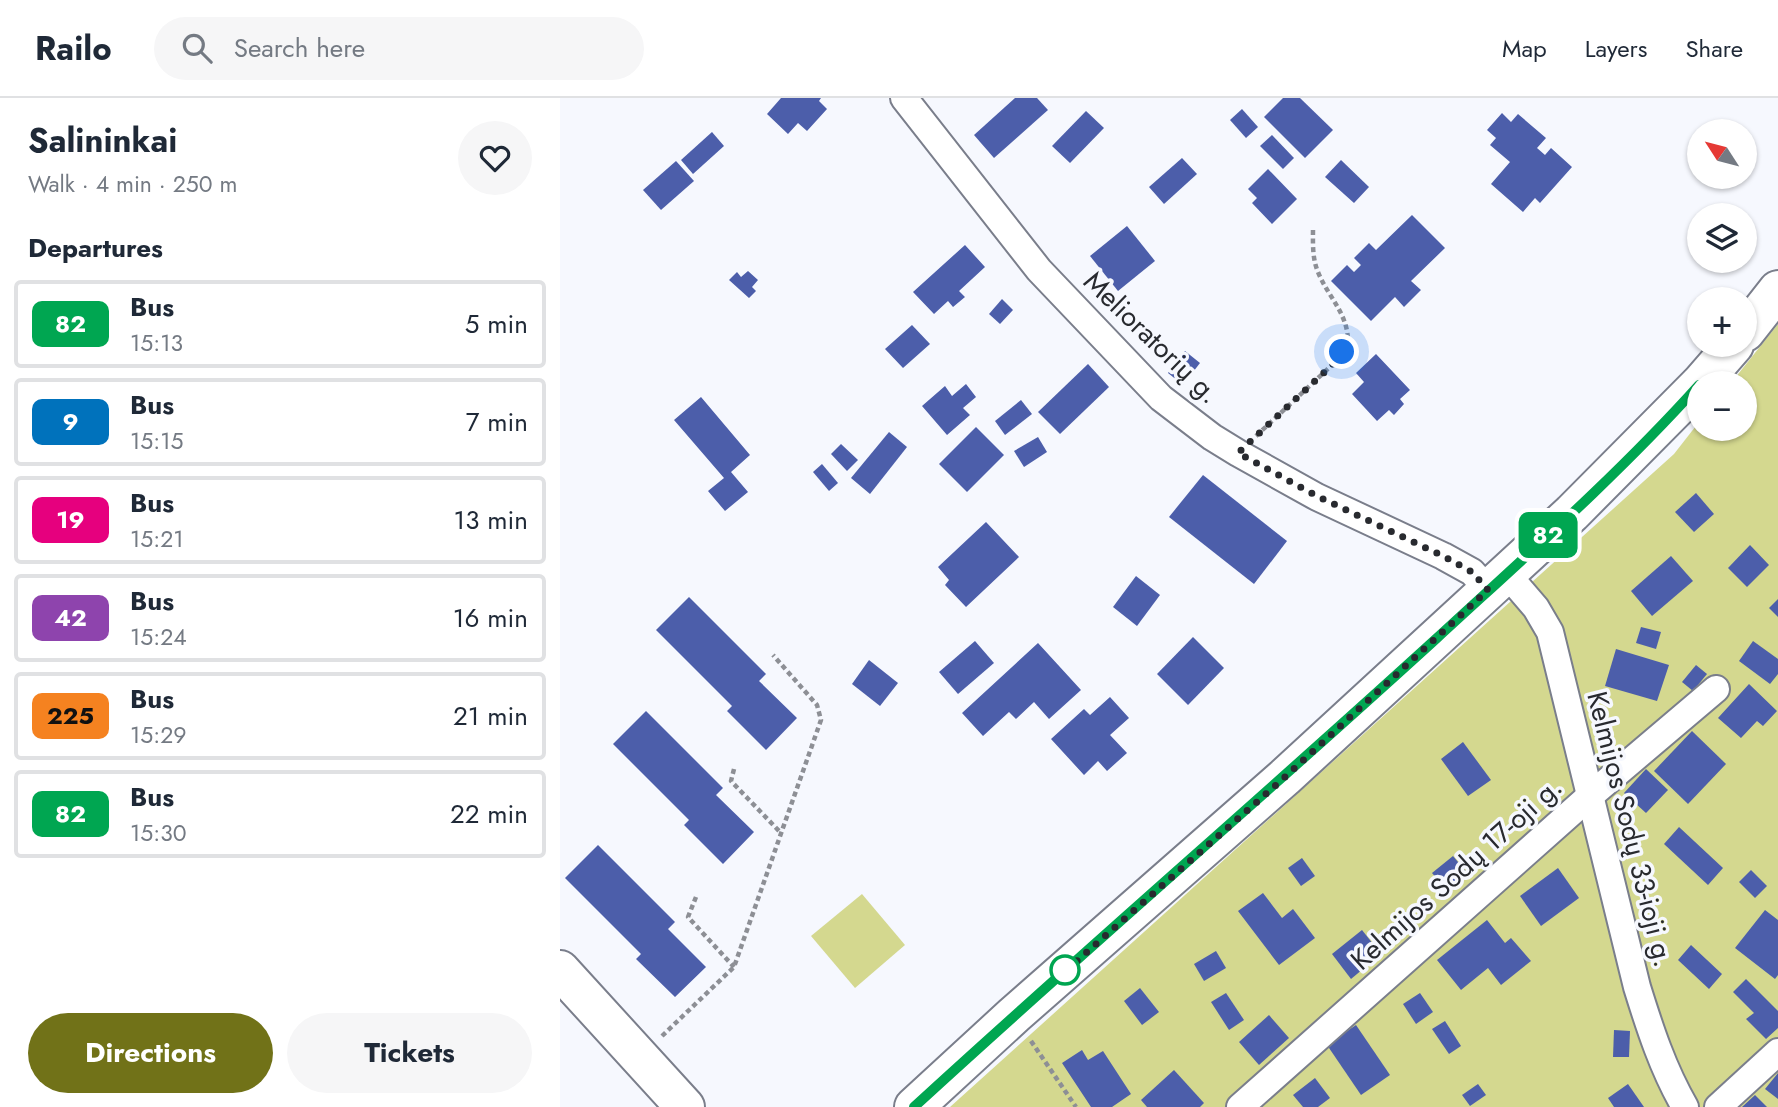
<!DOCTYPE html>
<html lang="en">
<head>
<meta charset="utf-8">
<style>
  :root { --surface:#fff; --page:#f6f6f7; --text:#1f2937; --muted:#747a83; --line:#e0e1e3; --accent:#717218 }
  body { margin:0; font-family:Jost,sans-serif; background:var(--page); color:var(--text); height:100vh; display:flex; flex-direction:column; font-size:26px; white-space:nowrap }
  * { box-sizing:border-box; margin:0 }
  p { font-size:23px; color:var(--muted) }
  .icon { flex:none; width:38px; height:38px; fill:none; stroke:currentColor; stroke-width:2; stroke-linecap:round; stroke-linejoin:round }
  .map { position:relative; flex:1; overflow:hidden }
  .panel { display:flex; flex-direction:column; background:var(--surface); width:560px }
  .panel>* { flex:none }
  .badge { padding:0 14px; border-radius:10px; font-size:24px; line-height:46px }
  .needle { width:46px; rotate:306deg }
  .tools { position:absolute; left:1127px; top:21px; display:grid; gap:14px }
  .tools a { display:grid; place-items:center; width:70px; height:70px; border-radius:50%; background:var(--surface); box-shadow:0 2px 5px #0004; font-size:35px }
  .you { position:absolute; width:35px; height:35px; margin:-18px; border:5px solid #fff; border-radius:50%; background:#1a73e8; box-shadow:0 0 0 10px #1a73e833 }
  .map>.badge { position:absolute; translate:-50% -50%; box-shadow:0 0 0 4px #fff }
  h2 { padding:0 28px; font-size:26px; line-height:63px }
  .round { display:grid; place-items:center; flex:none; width:74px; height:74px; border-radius:37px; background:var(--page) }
  .headline { display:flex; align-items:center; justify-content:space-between; height:119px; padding:0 28px }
  h1 { font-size:33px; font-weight:700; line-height:52px }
  .button { display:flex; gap:14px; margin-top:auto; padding:14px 28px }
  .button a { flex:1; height:80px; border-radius:42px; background:var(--accent); color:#fff; font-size:28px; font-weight:700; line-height:80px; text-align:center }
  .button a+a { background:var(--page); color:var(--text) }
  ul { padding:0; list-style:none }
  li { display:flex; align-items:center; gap:21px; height:88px; margin:0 14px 10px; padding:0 14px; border:4px solid var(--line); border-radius:7px }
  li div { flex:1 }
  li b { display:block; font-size:26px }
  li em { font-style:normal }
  li .badge { min-width:77px; font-weight:700; text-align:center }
  header { display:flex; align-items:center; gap:42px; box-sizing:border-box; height:98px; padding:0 35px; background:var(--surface); border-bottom:2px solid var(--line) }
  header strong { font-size:33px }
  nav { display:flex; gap:38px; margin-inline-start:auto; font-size:24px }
  .search { width:490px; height:63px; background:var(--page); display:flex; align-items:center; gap:18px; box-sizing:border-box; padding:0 24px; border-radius:38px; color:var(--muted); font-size:26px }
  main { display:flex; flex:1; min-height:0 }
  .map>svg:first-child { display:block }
</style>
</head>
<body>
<header>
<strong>Railo</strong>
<div class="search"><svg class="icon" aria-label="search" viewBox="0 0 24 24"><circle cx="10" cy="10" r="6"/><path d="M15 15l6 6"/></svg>Search here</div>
<nav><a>Map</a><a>Layers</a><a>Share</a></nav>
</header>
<main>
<section class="panel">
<div class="headline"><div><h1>Salininkai</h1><p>Walk · 4 min · 250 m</p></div><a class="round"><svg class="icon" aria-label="heart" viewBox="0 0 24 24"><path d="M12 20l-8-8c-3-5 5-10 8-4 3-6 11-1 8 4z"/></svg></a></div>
<h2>Departures</h2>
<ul>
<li><span class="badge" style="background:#00a651;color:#fff">82</span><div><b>Bus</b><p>15:13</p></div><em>5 min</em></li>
<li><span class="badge" style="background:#0072bc;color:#fff">9</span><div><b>Bus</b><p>15:15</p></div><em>7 min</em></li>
<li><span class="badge" style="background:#e6007e;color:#fff">19</span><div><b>Bus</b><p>15:21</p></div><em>13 min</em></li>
<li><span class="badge" style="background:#8e44ad;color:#fff">42</span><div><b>Bus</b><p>15:24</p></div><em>16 min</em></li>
<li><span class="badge" style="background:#f58220;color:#111">225</span><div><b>Bus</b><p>15:29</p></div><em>21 min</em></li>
<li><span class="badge" style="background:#00a651;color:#fff">82</span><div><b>Bus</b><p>15:30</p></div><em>22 min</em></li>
</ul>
<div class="button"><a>Directions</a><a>Tickets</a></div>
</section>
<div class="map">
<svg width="1218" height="1009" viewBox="0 0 1218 1009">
  <rect width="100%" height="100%" fill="#f6f8fe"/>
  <!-- green -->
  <g fill="#d4d88f">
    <polygon points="1218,226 1218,1009 390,1009 1114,356 1139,324 1139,331 1185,331 1185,285 1171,285"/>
    <polygon points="302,796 345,847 295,890 251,838"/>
  </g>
  <!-- building -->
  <g fill="#4c5eaa">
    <polygon points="221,0 261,0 259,3 267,11 247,33 238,25 228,36 207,16"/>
    <polygon points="455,0 477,0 488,12 434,60 414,37"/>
    <polygon points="723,0 740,0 773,32 745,60 704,19"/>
    <polygon points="682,11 698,29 686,40 670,22"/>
    <polygon points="526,13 544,30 510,65 492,48"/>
    <polygon points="942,15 951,24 958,16 986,40 977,50 985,57 991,50 1012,69 980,105 975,100 963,114 931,86 950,64 930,47 936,40 927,32"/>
    <polygon points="152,34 164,48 133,76 121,62"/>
    <polygon points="712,37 734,60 723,71 700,48"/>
    <polygon points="622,60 637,76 604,106 589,89"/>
    <polygon points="781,62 809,89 794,105 765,79"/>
    <polygon points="116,63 134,83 101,112 83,92"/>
    <polygon points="708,71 737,101 712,126 692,105 697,100 688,91"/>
    <polygon points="852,117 885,150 851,183 861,192 844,209 835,199 811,223 771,183 787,167 794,174 801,167 794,160 809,145 816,152"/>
    <polygon points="567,128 595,163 558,193 530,158"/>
    <polygon points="405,147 425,169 399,193 405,199 393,209 388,203 374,216 353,194"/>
    <polygon points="188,173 198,182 192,189 196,193 189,200 169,182 177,174 181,179"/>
    <polygon points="442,201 453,212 440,226 429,216"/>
    <polygon points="352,227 370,246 343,270 325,251"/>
    <polygon points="625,253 640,265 623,287 608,275"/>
    <polygon points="816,256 850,292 840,301 844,306 834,317 829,312 817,323 792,296 804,284 796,275"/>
    <polygon points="528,266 549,289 500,336 478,314"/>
    <polygon points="406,286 416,299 403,310 410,317 387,337 362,308 385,288 392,298"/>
    <polygon points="141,299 190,357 171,374 188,394 165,413 148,393 164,380 114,322"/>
    <polygon points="461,302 472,316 445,337 435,323"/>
    <polygon points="416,329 444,357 407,394 379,366"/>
    <polygon points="329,334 347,349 310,396 291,380"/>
    <polygon points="478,339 487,354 464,369 454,353"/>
    <polygon points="281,346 298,362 287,373 271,356"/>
    <polygon points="262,366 278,385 269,393 253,374"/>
    <polygon points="643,377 727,443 694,486 609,419"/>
    <polygon points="1136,395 1154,416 1134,434 1115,414"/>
    <polygon points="426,424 459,459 406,509 385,487 389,482 378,469"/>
    <polygon points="1190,447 1209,467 1187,489 1168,470"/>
    <polygon points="1111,458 1133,483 1092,518 1071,493"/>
    <polygon points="576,478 600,497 577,528 553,509"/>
    <polygon points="129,499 206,576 199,583 237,620 206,652 167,613 172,608 96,532"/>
    <polygon points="1218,501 1218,519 1209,510"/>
    <polygon points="1081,529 1101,534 1096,551 1076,545"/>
    <polygon points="633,539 664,570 628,607 597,576"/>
    <polygon points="415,543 434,565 398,596 379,574"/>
    <polygon points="1193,543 1218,561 1218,576 1210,586 1179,563"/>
    <polygon points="478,545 521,592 489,621 474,604 456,621 449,614 423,638 402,615"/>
    <polygon points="1056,551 1109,567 1097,603 1045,588"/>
    <polygon points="309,562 338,585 320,608 292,586"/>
    <polygon points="1136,567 1147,576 1133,593 1122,584"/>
    <polygon points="1189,586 1217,613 1203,628 1197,623 1181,640 1158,620"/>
    <polygon points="550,599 569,620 550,637 567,655 547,673 538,663 524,677 491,641 524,611 530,617"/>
    <polygon points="86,613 163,690 156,697 194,734 163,766 124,727 129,722 53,646"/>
    <polygon points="1132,633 1166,666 1128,706 1094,673"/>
    <polygon points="903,644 931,682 908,698 881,661"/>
    <polygon points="1086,671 1108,692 1086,715 1064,695"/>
    <polygon points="1119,729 1163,770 1148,787 1104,746"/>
    <polygon points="38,747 115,824 108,831 146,869 115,899 76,861 81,856 5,780"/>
    <polygon points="893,758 909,777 888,794 872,775"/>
    <polygon points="742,760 755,778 741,788 728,770"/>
    <polygon points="998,770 1019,800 981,828 960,798"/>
    <polygon points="1191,772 1207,788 1195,800 1179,784"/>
    <polygon points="703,795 722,820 733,811 755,840 719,867 678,813"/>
    <polygon points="1205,812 1218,822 1218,877 1215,881 1175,850"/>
    <polygon points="927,822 945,845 951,840 971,863 941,887 928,870 901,892 877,862"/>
    <polygon points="802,832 821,856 791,881 772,856"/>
    <polygon points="1131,847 1162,876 1149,891 1118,862"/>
    <polygon points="656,853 666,870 644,883 634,866"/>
    <polygon points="1186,881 1218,913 1218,930 1206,941 1186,921 1194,915 1173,894"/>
    <polygon points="580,890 599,914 582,927 564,903"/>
    <polygon points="666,895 684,922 669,932 651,904"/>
    <polygon points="860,895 873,914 856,926 843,906"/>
    <polygon points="709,917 729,940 699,967 679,944"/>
    <polygon points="885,923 901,948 889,956 872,931"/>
    <polygon points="796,927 830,977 801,997 767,947"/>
    <polygon points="1054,932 1070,933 1069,959 1053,959"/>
    <polygon points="522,952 528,962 543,953 571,996 552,1009 531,1009 502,965"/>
    <polygon points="614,972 644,1005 640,1009 587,1009 581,1002"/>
    <polygon points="1218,975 1218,1001 1205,991"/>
    <polygon points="755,980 770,1000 758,1009 743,1009 733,997"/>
    <polygon points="918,986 926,997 910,1008 902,997"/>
    <polygon points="1068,986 1084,1009 1054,1009 1048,1000"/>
    <polygon points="1195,997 1207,1009 1182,1009"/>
  </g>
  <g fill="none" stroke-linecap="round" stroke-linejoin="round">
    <!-- street casing -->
    <g stroke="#7a7e8b" stroke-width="30">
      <g id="street">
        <polyline points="344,0 479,172 601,300 652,339 678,355 757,399 883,458 912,474 928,492"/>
        <path d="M946,475L976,510L990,534L1077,889C1090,931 1103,971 1125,1009"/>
        <polyline points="680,1009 1031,697 1156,591"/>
        <polyline points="1158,1009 1218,954"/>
      </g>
    </g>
    <!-- secondary casing -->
    <g stroke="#7a7e8b" stroke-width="42">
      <g id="secondary">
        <polyline points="1185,234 1218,192"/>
        <polyline points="1141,285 1174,247"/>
        <polyline points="0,872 125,1009"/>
        <polyline points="354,1009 454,917 725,679 1012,415 1139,287"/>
      </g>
    </g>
    <!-- path -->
    <g stroke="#8d8f95" stroke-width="4.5" stroke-dasharray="5 3.5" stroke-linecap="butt">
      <path d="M696,338L772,267L788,244C788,215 768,199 758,174C752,160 753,144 753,130"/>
      <polyline points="174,671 171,683 221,735"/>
      <polyline points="136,799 128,819 174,869"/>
      <polyline points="102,938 174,869 261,622 257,607 213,557"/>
      <polyline points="471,943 516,1009"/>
    </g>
    <!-- street -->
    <use href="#street" stroke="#fff" stroke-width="26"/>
    <!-- secondary -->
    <use href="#secondary" stroke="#fff" stroke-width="38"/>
  </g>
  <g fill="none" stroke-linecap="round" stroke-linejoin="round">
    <!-- line casing -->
    <g stroke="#fff" stroke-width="16">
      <path id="line" d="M354,1009C526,851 704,698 877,540C966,458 1058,377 1139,287"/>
    </g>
    <!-- line -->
    <use href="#line" stroke="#00a651" stroke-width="10"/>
    <!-- walk -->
    <polyline stroke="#282a2f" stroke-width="7" stroke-dasharray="0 12.6" points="505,872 502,876 725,679 928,492 912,474 883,458 757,398 678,355 772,267 782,254"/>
  </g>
  <!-- markers -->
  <circle fill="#fff" stroke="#00a651" stroke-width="3.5" cx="505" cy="872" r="14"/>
  <g text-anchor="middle" stroke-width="7" stroke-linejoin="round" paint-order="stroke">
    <!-- street labels -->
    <g font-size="28" fill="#282a2f" stroke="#f6f8fe">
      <text transform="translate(592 239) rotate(44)" y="10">Melioratorių g.</text>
      <text transform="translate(1071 731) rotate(76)" y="10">Kelmijos Sodų 33-ioji g.</text>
      <text transform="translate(896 775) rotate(-42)" y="10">Kelmijos Sodų 17-oji g.</text>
    </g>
  </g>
</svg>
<div class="tools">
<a><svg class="needle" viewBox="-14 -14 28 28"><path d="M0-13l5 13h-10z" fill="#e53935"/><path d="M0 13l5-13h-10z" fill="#747a83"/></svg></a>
<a><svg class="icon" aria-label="layers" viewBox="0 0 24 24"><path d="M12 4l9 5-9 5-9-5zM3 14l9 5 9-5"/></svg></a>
<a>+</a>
<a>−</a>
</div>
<div class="you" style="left:782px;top:254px"></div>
<b class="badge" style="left:988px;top:437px;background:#00a651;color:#fff">82</b>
</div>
</main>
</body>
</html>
